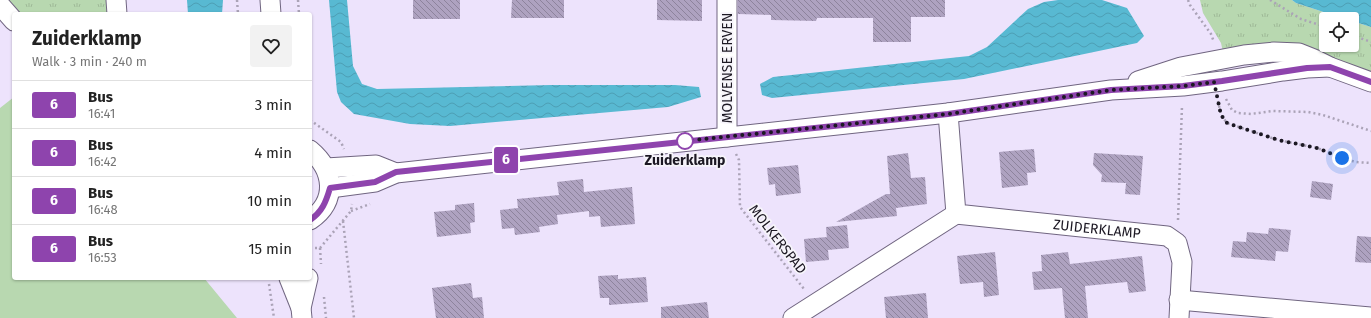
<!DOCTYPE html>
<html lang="en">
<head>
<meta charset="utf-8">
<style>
  :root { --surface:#fff; --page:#f2f2f2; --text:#222; --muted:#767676; --line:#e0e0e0 }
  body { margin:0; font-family:"Fira Sans",sans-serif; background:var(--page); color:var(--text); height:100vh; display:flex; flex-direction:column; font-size:15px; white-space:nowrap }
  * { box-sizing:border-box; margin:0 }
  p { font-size:13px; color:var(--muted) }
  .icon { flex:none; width:22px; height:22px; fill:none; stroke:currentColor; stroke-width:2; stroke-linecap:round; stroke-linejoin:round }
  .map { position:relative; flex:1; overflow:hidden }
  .side { position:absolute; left:12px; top:12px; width:300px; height:268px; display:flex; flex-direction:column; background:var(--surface); border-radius:4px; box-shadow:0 1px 3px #0004 }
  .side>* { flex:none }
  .badge { padding:0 8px; border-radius:3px; font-size:14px; line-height:26px }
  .buttons { position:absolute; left:1319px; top:12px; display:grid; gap:8px }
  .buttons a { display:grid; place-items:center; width:40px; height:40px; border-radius:4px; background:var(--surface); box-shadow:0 1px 3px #0004; font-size:20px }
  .you { position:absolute; width:20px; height:20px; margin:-10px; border:3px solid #fff; border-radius:50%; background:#1a73e8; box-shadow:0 0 0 6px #1a73e833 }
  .map>.badge { position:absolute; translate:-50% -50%; box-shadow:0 0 0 2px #fff }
  .round { display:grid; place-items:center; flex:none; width:42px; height:42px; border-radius:4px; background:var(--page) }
  .summary { display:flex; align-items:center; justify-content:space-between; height:68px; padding:0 20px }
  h1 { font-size:19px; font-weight:700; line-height:30px }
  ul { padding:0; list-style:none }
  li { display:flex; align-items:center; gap:12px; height:48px; padding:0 20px; border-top:1px solid var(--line) }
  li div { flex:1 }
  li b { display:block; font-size:15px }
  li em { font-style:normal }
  li .badge { min-width:44px; font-weight:700; text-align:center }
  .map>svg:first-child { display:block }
</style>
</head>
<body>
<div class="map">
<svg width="1371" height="318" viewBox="0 0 1371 318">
  <defs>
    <pattern id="grass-tufts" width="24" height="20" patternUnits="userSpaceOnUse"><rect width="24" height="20" fill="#b8d8b0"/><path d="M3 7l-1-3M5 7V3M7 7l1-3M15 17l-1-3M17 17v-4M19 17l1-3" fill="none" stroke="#9eb997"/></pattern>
    <pattern id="water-waves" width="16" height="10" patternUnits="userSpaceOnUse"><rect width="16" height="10" fill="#58b9d2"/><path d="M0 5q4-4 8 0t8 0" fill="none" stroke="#4c9eb4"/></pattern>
    <pattern id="building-back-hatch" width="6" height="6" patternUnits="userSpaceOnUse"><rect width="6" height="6" fill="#aea2c0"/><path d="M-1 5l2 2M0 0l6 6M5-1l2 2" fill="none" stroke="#8d839c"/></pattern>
  </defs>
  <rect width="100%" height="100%" fill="#ede3fc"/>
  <!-- grass -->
  <g fill="url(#grass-tufts)">
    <polygon points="7,0 109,0 110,14 19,14"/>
    <polygon points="1200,0 1292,0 1296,3 1345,19 1326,19 1326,45 1352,45 1352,21 1371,27 1371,71 1353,67 1223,52 1221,43 1203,13"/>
  </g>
  <!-- park -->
  <polygon fill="#b8d8b0" points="14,97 14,278 204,278 237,318 0,318 0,108"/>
  <!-- water -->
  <g fill="url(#water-waves)">
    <polygon points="187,0 223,0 222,14 188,14"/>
    <polygon points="329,0 347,0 353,66 362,84 377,89 551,85 675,85 699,87 701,97 668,107 450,126 410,124 354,114 341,102 337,92"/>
    <polygon points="1058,0 1102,0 1127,8 1144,36 1137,43 964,79 772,98 762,95 760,84 773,77 969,56 987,47 1028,9 1044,2"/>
    <polygon points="1292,0 1371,0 1371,27 1352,21 1352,19 1345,19 1296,3"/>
  </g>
  <!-- building -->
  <g fill="url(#building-back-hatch)">
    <rect x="413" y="0" width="47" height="19"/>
    <polygon points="512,0 564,0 564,18 511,18"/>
    <polygon points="657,0 702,0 702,21 657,20"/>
    <polygon points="738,0 945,0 945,17 911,17 911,42 873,42 873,18 817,18 816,21 771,20 771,15 738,14"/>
    <polygon points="1034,149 1036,172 1027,173 1028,185 1002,188 999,152"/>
    <polygon points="908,153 911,178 925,177 927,204 896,208 897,216 836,222 886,194 890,194 887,156"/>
    <polygon points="1094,153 1143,156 1140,195 1125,194 1126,183 1101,182 1102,175 1093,165"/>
    <polygon points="798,165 801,193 776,196 775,184 769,185 767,168"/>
    <polygon points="583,179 584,192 632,187 635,224 601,227 600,216 589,217 589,211 557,215 558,224 539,227 540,232 515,235 514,228 502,229 500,210 518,208 517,199 559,195 557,182"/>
    <polygon points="1312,181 1333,184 1331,200 1310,197"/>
    <polygon points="474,203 475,222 470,223 471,233 437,237 434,212 455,210 455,205"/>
    <polygon points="847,225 849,248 828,250 829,260 806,262 804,239 827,237 827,240 826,227"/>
    <polygon points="1269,228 1291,230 1288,252 1276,251 1275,261 1231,257 1233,241 1246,242 1247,232 1268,234"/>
    <polygon points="1357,236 1371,237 1371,263 1355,262"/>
    <polygon points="995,252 999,295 984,297 983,282 960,284 957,256"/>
    <polygon points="1068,252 1070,264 1142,256 1146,291 1129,293 1127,282 1085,286 1088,318 1065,318 1062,288 1034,290 1032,272 1042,271 1041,255"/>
    <polygon points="618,275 618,279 646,277 648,302 609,305 609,298 600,298 598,276"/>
    <polygon points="471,283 473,298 482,297 484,318 436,318 432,288"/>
    <polygon points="926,293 928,318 886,318 884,297"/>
    <polygon points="707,302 709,318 661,318 661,307"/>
  </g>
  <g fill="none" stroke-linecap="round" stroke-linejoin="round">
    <!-- minor casing -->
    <g stroke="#706580" stroke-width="21">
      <g id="minor">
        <polyline points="116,0 117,14"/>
        <polyline points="270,0 271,14"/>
        <polyline points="727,0 727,137"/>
        <polyline points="0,5 14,21"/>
        <polyline points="1138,81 1181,67 1244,55 1274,52 1299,53 1314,59 1330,67 1371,82"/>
        <path id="s1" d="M948,113L956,214L1167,236L1177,243L1182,262L1179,318"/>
        <path d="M310,150C334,170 338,201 310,220"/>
        <polyline points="326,168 376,165 396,173"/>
        <polyline points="330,188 375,182 396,173 948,113 1111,90 1183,86 1222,81 1283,71 1307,68 1330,67"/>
        <polyline points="289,278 301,308"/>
        <polyline points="1179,300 1371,317"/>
        <polyline points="302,318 301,308 308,278"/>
        <polyline points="793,318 956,214"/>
      </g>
    </g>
    <!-- path -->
    <g stroke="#aba3b7" stroke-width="2.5" stroke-dasharray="2 3" stroke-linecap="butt">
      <polyline points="237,0 238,14"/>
      <polyline points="298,0 299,14"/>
      <polyline points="1188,0 1190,5 1211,34 1214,42"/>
      <polyline points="1270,0 1301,19 1326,27"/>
      <polyline points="1352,35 1371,42"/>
      <polyline points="1226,99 1232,110 1238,113 1251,114 1273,111 1308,112 1323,115 1371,131"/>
      <polyline points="1218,101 1221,115 1227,123 1278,140 1317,148 1355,162 1371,163"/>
      <polyline points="310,120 341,142 344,149"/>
      <polyline points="736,154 739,160 740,207 804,289"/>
      <polyline points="351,211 370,204"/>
      <polyline points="1178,220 1182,106"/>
      <polyline points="343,221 354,318"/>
      <polyline points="310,248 320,248 351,211 352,204"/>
      <polyline points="320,248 321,264"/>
      <polyline points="269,284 274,318"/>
      <polyline points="324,297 326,318"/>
    </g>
    <!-- minor -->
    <use href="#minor" stroke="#fff" stroke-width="19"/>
  </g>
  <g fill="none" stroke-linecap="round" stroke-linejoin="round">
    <!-- line casing -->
    <g stroke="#fff" stroke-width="9">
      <path id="line" d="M310,220C322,212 326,202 330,188L375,182L396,172L948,114L1111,90L1183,86L1222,81L1307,68L1330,67L1371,82"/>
    </g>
    <!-- line -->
    <use href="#line" stroke="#8e44ad" stroke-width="6"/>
    <!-- walk -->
    <polyline stroke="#1c1823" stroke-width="4" stroke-dasharray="0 7.2" points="685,141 948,114 1111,90 1183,86 1214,82 1221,115 1227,123 1278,140 1317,148 1342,158"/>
  </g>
  <!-- markers -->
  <circle fill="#fff" stroke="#8e44ad" stroke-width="2" cx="685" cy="141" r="8"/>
  <g text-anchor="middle" stroke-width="3.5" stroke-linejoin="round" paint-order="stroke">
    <!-- street labels -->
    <g font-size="14" fill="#1c1823" stroke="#f6f4fa">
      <text transform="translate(727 68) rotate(-90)" y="5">MOLVENSE ERVEN</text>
      <text dy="5" stroke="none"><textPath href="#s1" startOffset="243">ZUIDERKLAMP</textPath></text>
      <text transform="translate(778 239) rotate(52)" y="5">MOLKERSPAD</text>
    </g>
    <!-- stop labels -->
    <g font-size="14" font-weight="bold" fill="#1c1823" stroke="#f6f4fa">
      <text x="685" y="165">Zuiderklamp</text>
    </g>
  </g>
</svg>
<div class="buttons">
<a><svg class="icon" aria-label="locate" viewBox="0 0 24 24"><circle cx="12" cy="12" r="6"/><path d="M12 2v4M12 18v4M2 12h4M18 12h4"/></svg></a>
</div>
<div class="you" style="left:1342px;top:158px"></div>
<b class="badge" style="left:506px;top:160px;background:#8e44ad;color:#fff">6</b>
<section class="side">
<div class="summary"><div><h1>Zuiderklamp</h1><p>Walk · 3 min · 240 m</p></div><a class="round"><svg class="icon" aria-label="heart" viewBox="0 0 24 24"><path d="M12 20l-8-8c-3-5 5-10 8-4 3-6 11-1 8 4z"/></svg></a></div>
<ul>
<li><span class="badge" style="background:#8e44ad;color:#fff">6</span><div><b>Bus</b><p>16:41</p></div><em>3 min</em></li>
<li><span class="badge" style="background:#8e44ad;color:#fff">6</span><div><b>Bus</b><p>16:42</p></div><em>4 min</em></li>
<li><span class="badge" style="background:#8e44ad;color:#fff">6</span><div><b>Bus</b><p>16:48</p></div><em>10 min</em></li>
<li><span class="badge" style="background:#8e44ad;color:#fff">6</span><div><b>Bus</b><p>16:53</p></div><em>15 min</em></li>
</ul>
</section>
</div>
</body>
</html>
